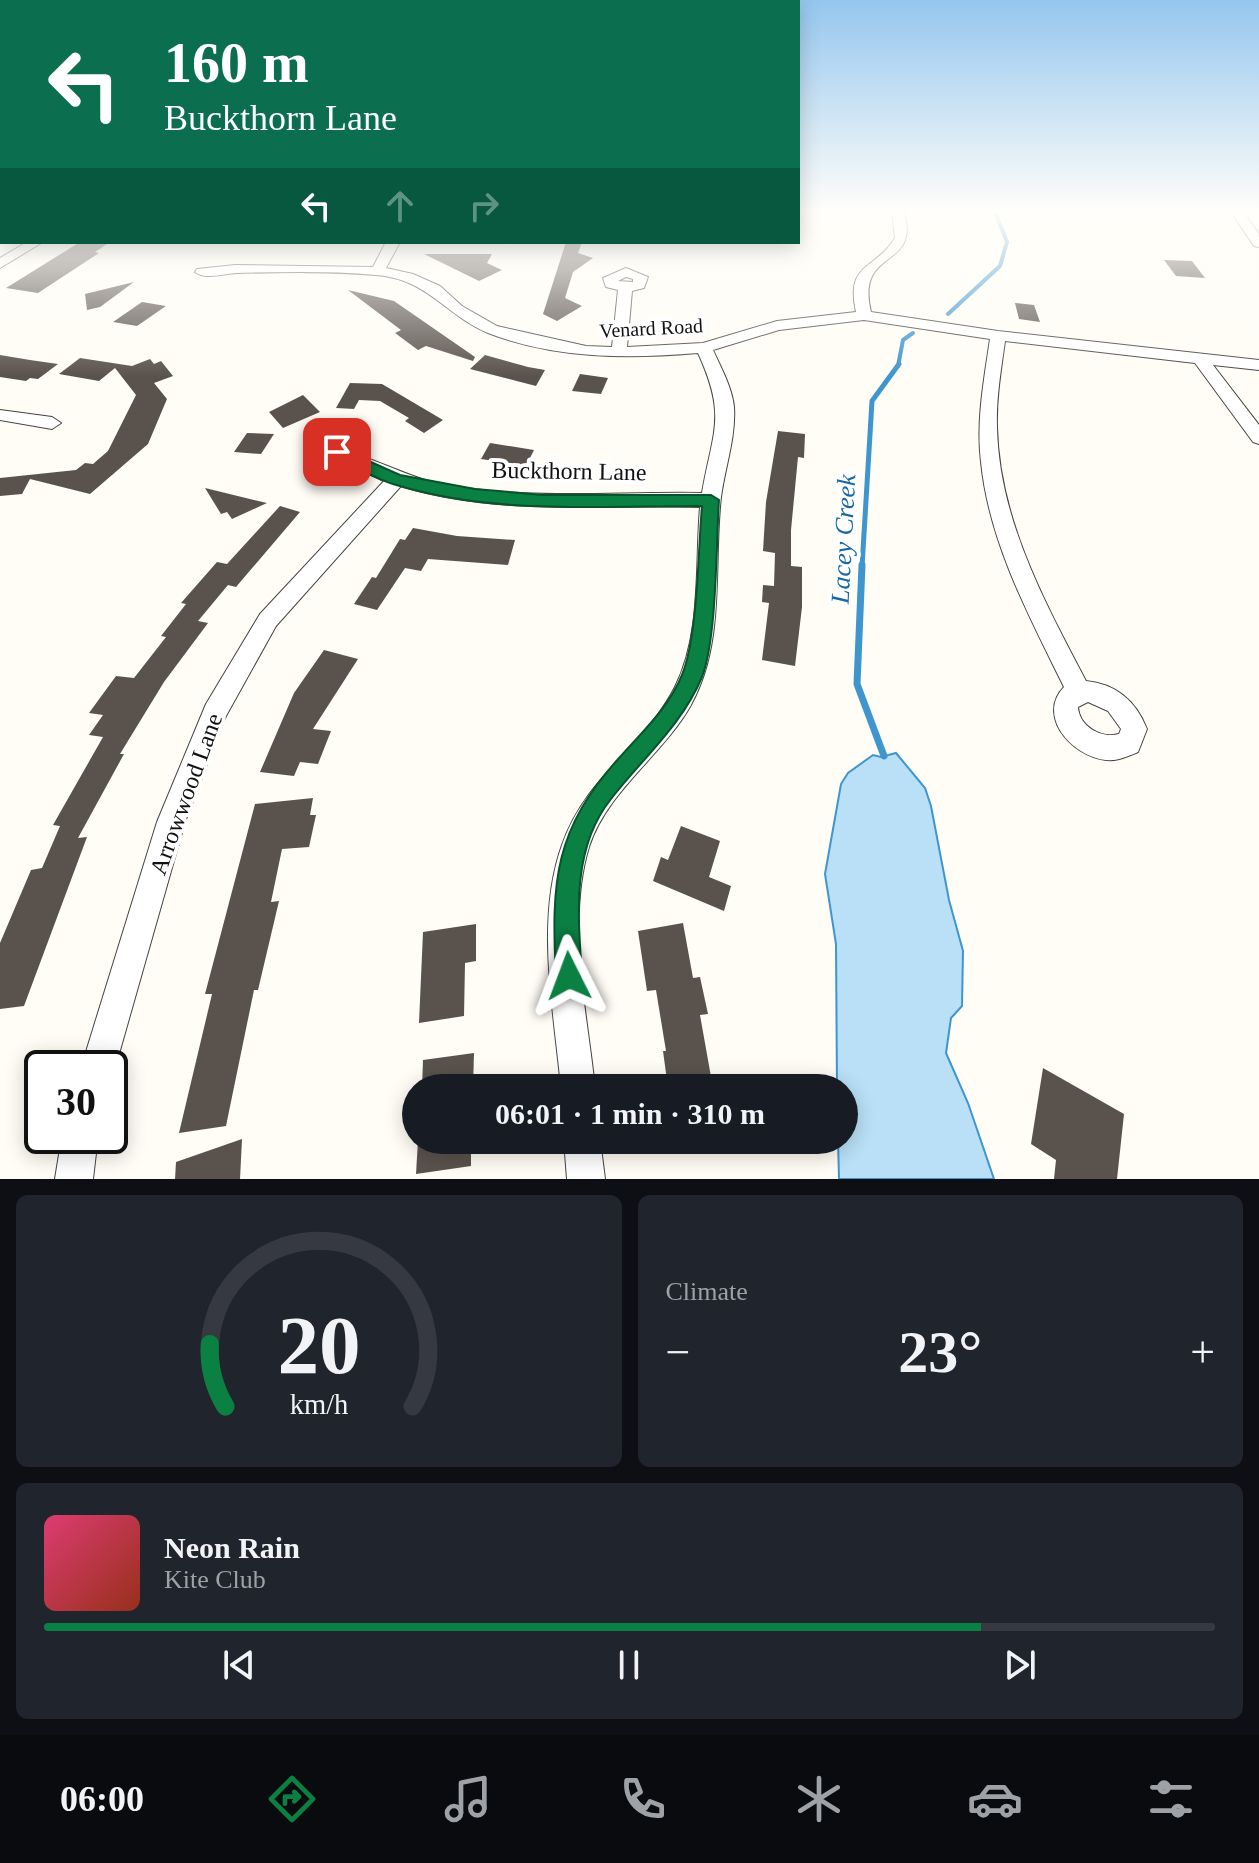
<!DOCTYPE html>
<meta charset="utf-8">
<style>
:root{--surface:#171b24;--page:#20242c;--text:#f1f3f6;--muted:#9ea1a6;--line:#363941;--accent:#0b8043}
body{margin:0;font-family:Georgia,serif;background:var(--page);color:var(--text);height:100vh;display:flex;flex-direction:column;font-size:30px;white-space:nowrap}
*{box-sizing:border-box;margin:0}
p{font-size:26px;color:var(--muted)}
.icon{flex:none;width:44px;height:44px;fill:none;stroke:currentColor;stroke-width:2;stroke-linecap:round;stroke-linejoin:round}
.map{position:relative;height:1179px;overflow:hidden}
.side{display:flex;flex-direction:column;gap:16px;padding:16px;background:#0d0f14;flex:1}
.side>*{flex:none}
.guide{position:absolute;left:0px;top:0px;width:800px;height:244px;box-shadow:0 4px 20px #0003;background:#0b6e4f;color:#fff;overflow:hidden}
.speed{position:absolute;left:24px;top:1050px;display:flex;gap:16px;font-size:40px;font-weight:700;text-align:center}
.speed>*{display:grid;place-content:center;width:104px;height:104px;border-radius:50%;background:var(--surface);box-shadow:0 4px 20px #0003;line-height:1}
.speed .limit{border:4px solid #111;border-radius:12px;background:#fff;color:#111}
.pin{position:absolute;display:grid;place-items:center;width:68px;height:68px;color:#fff;margin:-34px;border-radius:16px;box-shadow:0 4px 12px #0006}
.me{position:absolute;width:88px;margin:-44px;rotate:357deg;stroke-linejoin:round;filter:drop-shadow(0 0 6px #0008)}
.turn{display:flex;align-items:center;gap:28px;height:168px;padding:0 32px;font-size:36px}
.turn .icon{width:104px;height:104px;stroke-width:2.5}
.turn b{display:block;font-size:56px;line-height:68px}
.lanes{display:flex;align-items:center;height:76px;padding:0 32px;background:#0003;justify-content:center;gap:40px;direction:ltr}
.lanes .off{opacity:.35}
.big{font-size:60px;font-weight:600;line-height:1.1}
.side .widget{flex:1;display:flex;flex-direction:column;justify-content:center;gap:12px;min-width:0;padding:0 28px;border-radius:12px;background:var(--page)}
.side .dial{align-items:center;gap:0}
.dial svg{height:208px;overflow:visible;fill:none;stroke:var(--line);stroke-width:7;stroke-linecap:round;text-anchor:middle}
.dial text{fill:var(--text);stroke:none}
.song{display:flex;align-items:center;gap:24px}
.cover{width:96px;height:96px;border-radius:12px;background:linear-gradient(135deg,hsl(340 70% 55%),hsl(10 70% 35%))}
.played{height:8px;border-radius:4px;background:linear-gradient(90deg,var(--accent) 80%,var(--line) 80%)}
.keys{display:flex;justify-content:space-around;direction:ltr}
.heat{display:flex;justify-content:space-between;align-items:center;font-size:44px;direction:ltr}
.side .tiles{flex:1;display:grid;gap:16px;grid-template-columns:1fr 1fr}
.widget:last-child{grid-column:span 2}
.trip{position:absolute;left:402px;top:1074px;width:456px;height:80px;border-radius:40px;background:var(--surface);box-shadow:0 4px 20px #0003;font-weight:600;line-height:80px;text-align:center}
.tabs{display:flex;height:128px;justify-content:space-around;align-items:center;background:#090b0e;color:var(--muted)}
.tabs .icon{width:56px;height:56px}
.tabs .selected{color:var(--accent)}
.tabs b{font-size:36px;color:var(--text)}
.map>svg:first-child{display:block}
.water{fill:#b9e0f7;stroke:#3f96cf;stroke-width:2}
.lines{fill:none;stroke-linecap:round;stroke-linejoin:round}
.stream-far2{stroke:#3f96cf;stroke-width:4}
.stream-far1{stroke:#3f96cf;stroke-width:5}
.stream{stroke:#3f96cf;stroke-width:7}
.building{fill:#5a524d}
.minor-casing{stroke:#444;stroke-width:2}
.minor{fill:#fff;fill-rule:evenodd}
.route{fill:#0b8043;stroke:#07532c;stroke-width:2}
.labels{text-anchor:middle;stroke-width:8;stroke-linejoin:round;paint-order:stroke}
.far-street-label{font-size:20px;fill:#111;stroke:#fff}
.street-label{font-size:24px;fill:#111;stroke:#fff}
.water-label{font-size:26px;font-style:italic;fill:#1768a6;stroke:#fff}
</style>
<div class="map">
<svg width="1259" height="1179" viewBox="0 0 1259 1179">
<rect width="100%" height="100%" fill="#fffdf5"/>
<!-- water -->
<path class="water" d="M896,753l29,35 6,18 18,94 14,51 -1,55 -11,12 -5,35 22,50 26,76h-155l-1,-39h6v-52h-7l-1,-144 -11,-70 16,-90 7,-11 25,-18 8,2z"/>
<g class="lines">
<!-- stream-far2 -->
<g class="stream-far2">
<path d="M948,314l52,-48 7,-24 -12,-30"/>
<path d="M898,366l5,-26 10,-7"/>
</g>
<!-- stream-far1 -->
<path class="stream-far1" d="M862,567l10,-166 27,-37"/>
<!-- stream -->
<path class="stream" d="M862,565l-5,119 27,72"/>
</g>
<!-- building -->
<g class="building">
<path d="M80,242h30l-15,10 4,1 -61,40 -32,-5z"/>
<path d="M566,242h16l-4,11 15,5 -20,14 -8,26 17,8 -25,15 -14,-7z"/>
<path d="M424,254h68l-5,9 15,7 -23,11z"/>
<path d="M1164,260l28,1 13,17 -29,-2z"/>
<path d="M134,282l-34,25 -13,3 -2,-16z"/>
<path d="M348,290l46,11 81,56 -2,4 -47,-15 -8,4 -23,-17 6,-3z"/>
<path d="M142,302l24,4 -29,20 -24,-4z"/>
<path d="M1015,303l19,2 6,17 -21,-3z"/>
<path d="M0,355l30,5 28,4 -20,15 -8,-1 -4,3 -26,-4z"/>
<path d="M485,355l43,12 17,3 -9,16 -66,-17z"/>
<path d="M80,358l52,8 18,-7 4,5 7,-3 12,15 -19,7 13,16 -19,45 -58,50 -60,-15 -8,15 -22,2v-18l76,-8 9,-7 8,1 15,-13 28,-56 -21,-27 -16,13 -40,-7z"/>
<path d="M580,374l28,4 -7,16 -29,-3z"/>
<path d="M350,383l32,1 61,36 -19,13 -19,-12 4,-3 -29,-17 -21,-1 -5,9 -18,-1z"/>
<path d="M303,395l17,17 -37,16 -14,-16z"/>
<path d="M778,431l27,3 -1,24 -6,-1 -7,73v36l11,1v40l-7,59 -33,-6 7,-57 -7,-1 1,-17 11,1 1,-33 -12,-2 3,-49z"/>
<path d="M247,433l27,1 -13,20 -27,-2z"/>
<path d="M490,443l44,7 -8,16 -45,-7z"/>
<path d="M205,488l49,12 13,3 -35,16 -5,-7 -6,2z"/>
<path d="M280,506l20,6 -64,75 -8,-2 -30,36 10,2 -44,59 -44,72h4l-46,84 9,-1 -63,169 -24,3v-66l31,-73 11,-2 18,-42 -7,-1 50,-88 -14,-2 14,-20 -14,-2 27,-37 18,2 32,-41 -5,-1 25,-32 -5,-1 36,-41 10,2z"/>
<path d="M413,528l44,8 58,4 -7,25 -80,-6 -7,12 -16,-3 -28,42 -23,-6 18,-27 4,1 24,-39 5,1z"/>
<path d="M324,650l34,9 -45,70 18,2 -13,33 -18,-2 -6,14 -34,-4 34,-79z"/>
<path d="M313,798l-3,17h6l-7,32 -27,2 -11,53 8,-1 -21,89h-4l-28,136 -47,7 33,-139h-7l50,-190z"/>
<path d="M681,826l39,15 -11,36 22,9 -7,25 -71,-30 8,-24 7,3z"/>
<path d="M683,923l10,55 7,-1 8,37 -8,1 13,73h-45l-5,-37h3l-10,-61 -9,1 -9,-60z"/>
<path d="M476,924v37l-11,2 -1,53 -45,7 4,-91z"/>
<path d="M474,1053l-1,35h-51l1,-28z"/>
<path d="M1043,1068l81,46 -7,65h-63l2,-19 -25,-16z"/>
<path d="M242,1139l-2,40h-65l1,-17z"/>
<path d="M418,1140h53v26l-55,8z"/>
</g>
<g class="lines">
<defs>
<g id="minor">
<path d="M892,212h12c17,59 -49,34 -33,100l127,19 261,29v10l-46,-5 46,60v19l-6,-2 -58,-79 -190,-22c-4,29 -9,58 -8,86 2,92 47,174 89,254 30,3 50,20 61,48l-9,23c-7,3 -16,7 -24,8 -36,3 -80,-42 -50,-73 -35,-71 -75,-145 -83,-225 -5,-41 3,-82 9,-123l-126,-19 -85,10 -66,20c8,18 19,37 21,57 2,30 -9,60 -13,90 -8,69 5,144 -30,208 -28,50 -84,86 -102,142 -23,76 -2,164 6,241h-34c-7,-77 -26,-168 1,-243 25,-71 82,-97 113,-158 27,-54 20,-122 25,-180 -99,-3 -202,9 -299,-21l-125,140 -50,90 -41,106 -70,246 -5,12v-12h-29l76,-246 49,-118 54,-90 124,-133 -54,-25 -2,-4 2,-4c12,-3 78,28 98,33 89,21 184,10 274,12 11,-63 25,-77 -4,-140 -70,6 -143,6 -210,-20 -43,-18 -60,-54 -112,-58 -45,-4 -94,-3 -140,-2 -13,1 -31,7 -41,-1l2,-3 38,-4 138,2 13,-25h14l-14,26 27,6 27,12 22,20 35,20 89,20 26,1 6,-57 -12,-3 -3,-9 23,-10 22,9 -4,11 -12,3 -5,56 76,-4 74,-22 79,-9c-11,-50 19,-41 39,-74zM626,277l7,2v3l-15,-1zM1088,702l20,9 13,18 -2,5c-18,5 -40,-8 -41,-27z"/>
<path d="M1231,212h12l16,22v13l-5,-1z"/>
<path d="M27,242h16l-43,26v-10z"/>
<path d="M0,410l52,7 9,6 -9,6 -52,-9z"/>
<path d="M62,1136h36l-5,43h-38z"/>
<path d="M564,1140h36l5,39h-38z"/>
</g>
</defs>
<!-- minor casing -->
<use href="#minor" class="minor-casing"/>
<!-- minor -->
<use href="#minor" class="minor"/>
</g>
<!-- sky -->
<linearGradient id="sky" x2="0" y2="1"><stop stop-color="#95c6ee"/><stop offset="0.56" stop-color="#fffefa"/><stop offset="1" stop-color="#fffefa" stop-opacity="0"/></linearGradient>
<rect width="1259" height="377" fill="url(#sky)"/>
<!-- route -->
<path class="route" d="M337,447l63,28 75,14 68,6h168l8,5c-3,45 -2,138 -17,177 -20,48 -59,81 -91,122 -40,50 -33,117 -29,177l-4,9 -9,4 -9,-4 -4,-9c-5,-94 -2,-147 64,-219 23,-26 49,-50 62,-82 16,-40 16,-124 20,-169 -101,0 -211,9 -309,-22 -21,-7 -41,-19 -61,-28l-2,-4z"/>
<g class="labels">
<!-- far-street labels -->
<g class="far-street-label">
<text transform="translate(651 328) rotate(-3)" y="7">Venard Road</text>
</g>
<!-- street labels -->
<g class="street-label">
<text transform="translate(569 471) rotate(1)" y="8">Buckthorn Lane</text>
<text transform="translate(186 794) rotate(-70)" y="8">Arrowwood Lane</text>
</g>
<!-- water labels -->
<g class="water-label">
<text transform="translate(843 539) rotate(-87)" y="9">Lacey Creek</text>
</g>
</g>
</svg>
<div class="speed"><div class="limit">30</div></div>
<div class="pin" style="left:337px;top:452px;background:#d93025"><svg class="icon" aria-label="arrive" viewBox="0 0 24 24"><path d="M6 21V4h12l-3 4 3 4H6"/></svg></div>
<svg class="me" style="left:569px;top:976px" viewBox="-20 -20 40 40"><path d="M0-17L14 15 0 8-14 15z" fill="#0b8043" stroke="#fff" stroke-width="4"/></svg>
<div class="trip">06:01 · 1 min · 310 m</div>
<div class="guide">
<div class="turn"><svg class="icon" aria-label="left" viewBox="0 0 24 24"><path d="M17 20v-9H6M10 6l-5 5 5 5"/></svg><div><b>160 m</b>Buckthorn Lane</div></div>
<div class="lanes"><svg class="icon" aria-label="left" viewBox="0 0 24 24"><path d="M17 20v-9H6M10 6l-5 5 5 5"/></svg><svg class="icon off" aria-label="ahead" viewBox="0 0 24 24"><path d="M12 20V5M6 11l6-6 6 6"/></svg><svg class="icon off" aria-label="right" viewBox="0 0 24 24"><path d="M7 20v-9h11M14 6l5 5-5 5"/></svg></div>
</div>
</div>
<section class="side">
<div class="tiles">
<div class="widget dial"><svg viewBox="0 0 100 80">
<path d="M14 69A42 42 0 1 1 86 69"/>
<path d="M14 69A42 42 0 0 1 8 45" stroke="#0b8043"/>
<text x="50" y="56" font-size="32" font-weight="700">20</text>
<text x="50" y="72" font-size="11">km/h</text>
</svg></div>
<div class="widget"><p>Climate</p>
<div class="heat"><a>−</a><b class="big">23°</b><a>+</a></div>
</div>
<div class="widget">
<div class="song"><i class="cover"></i><div><b>Neon Rain</b><p>Kite Club</p></div></div>
<div class="played"></div>
<div class="keys"><svg class="icon" aria-label="previous" viewBox="0 0 24 24"><path d="M18 5L8 12l10 7zM5 5v14"/></svg><svg class="icon" aria-label="pause" viewBox="0 0 24 24"><path d="M8 5v14M16 5v14"/></svg><svg class="icon" aria-label="next" viewBox="0 0 24 24"><path d="M6 5l10 7-10 7zM19 5v14"/></svg></div>
</div>
</div>
</section>
<nav class="tabs">
<b>06:00</b>
<svg class="icon selected" aria-label="directions" viewBox="0 0 24 24"><path d="M12 3l9 9-9 9-9-9zM9 14v-3h6M13 9l2 2-2 2"/></svg>
<svg class="icon" aria-label="music" viewBox="0 0 24 24"><path d="M9 18V5l10-2v13"/><circle cx="6" cy="18" r="3"/><circle cx="16" cy="16" r="3"/></svg>
<svg class="icon" aria-label="phone" viewBox="0 0 24 24"><path d="M5 4h4l2 5-3 2q2 4 5 5l2-3 5 2v4C11 20 4 13 5 4z"/></svg>
<svg class="icon" aria-label="climate" viewBox="0 0 24 24"><path d="M12 3v18M4 7l16 10M4 17L20 7"/></svg>
<svg class="icon" aria-label="car" viewBox="0 0 24 24"><path d="M5 17H2v-5l4-1 3-4h7l3 4 3 1v5h-3M9 17h6M6 11h13"/><circle cx="7" cy="17" r="2"/><circle cx="17" cy="17" r="2"/></svg>
<svg class="icon" aria-label="filters" viewBox="0 0 24 24"><path d="M4 7h16M4 17h16"/><circle cx="9" cy="7" r="2"/><circle cx="15" cy="17" r="2"/></svg>
</nav>
